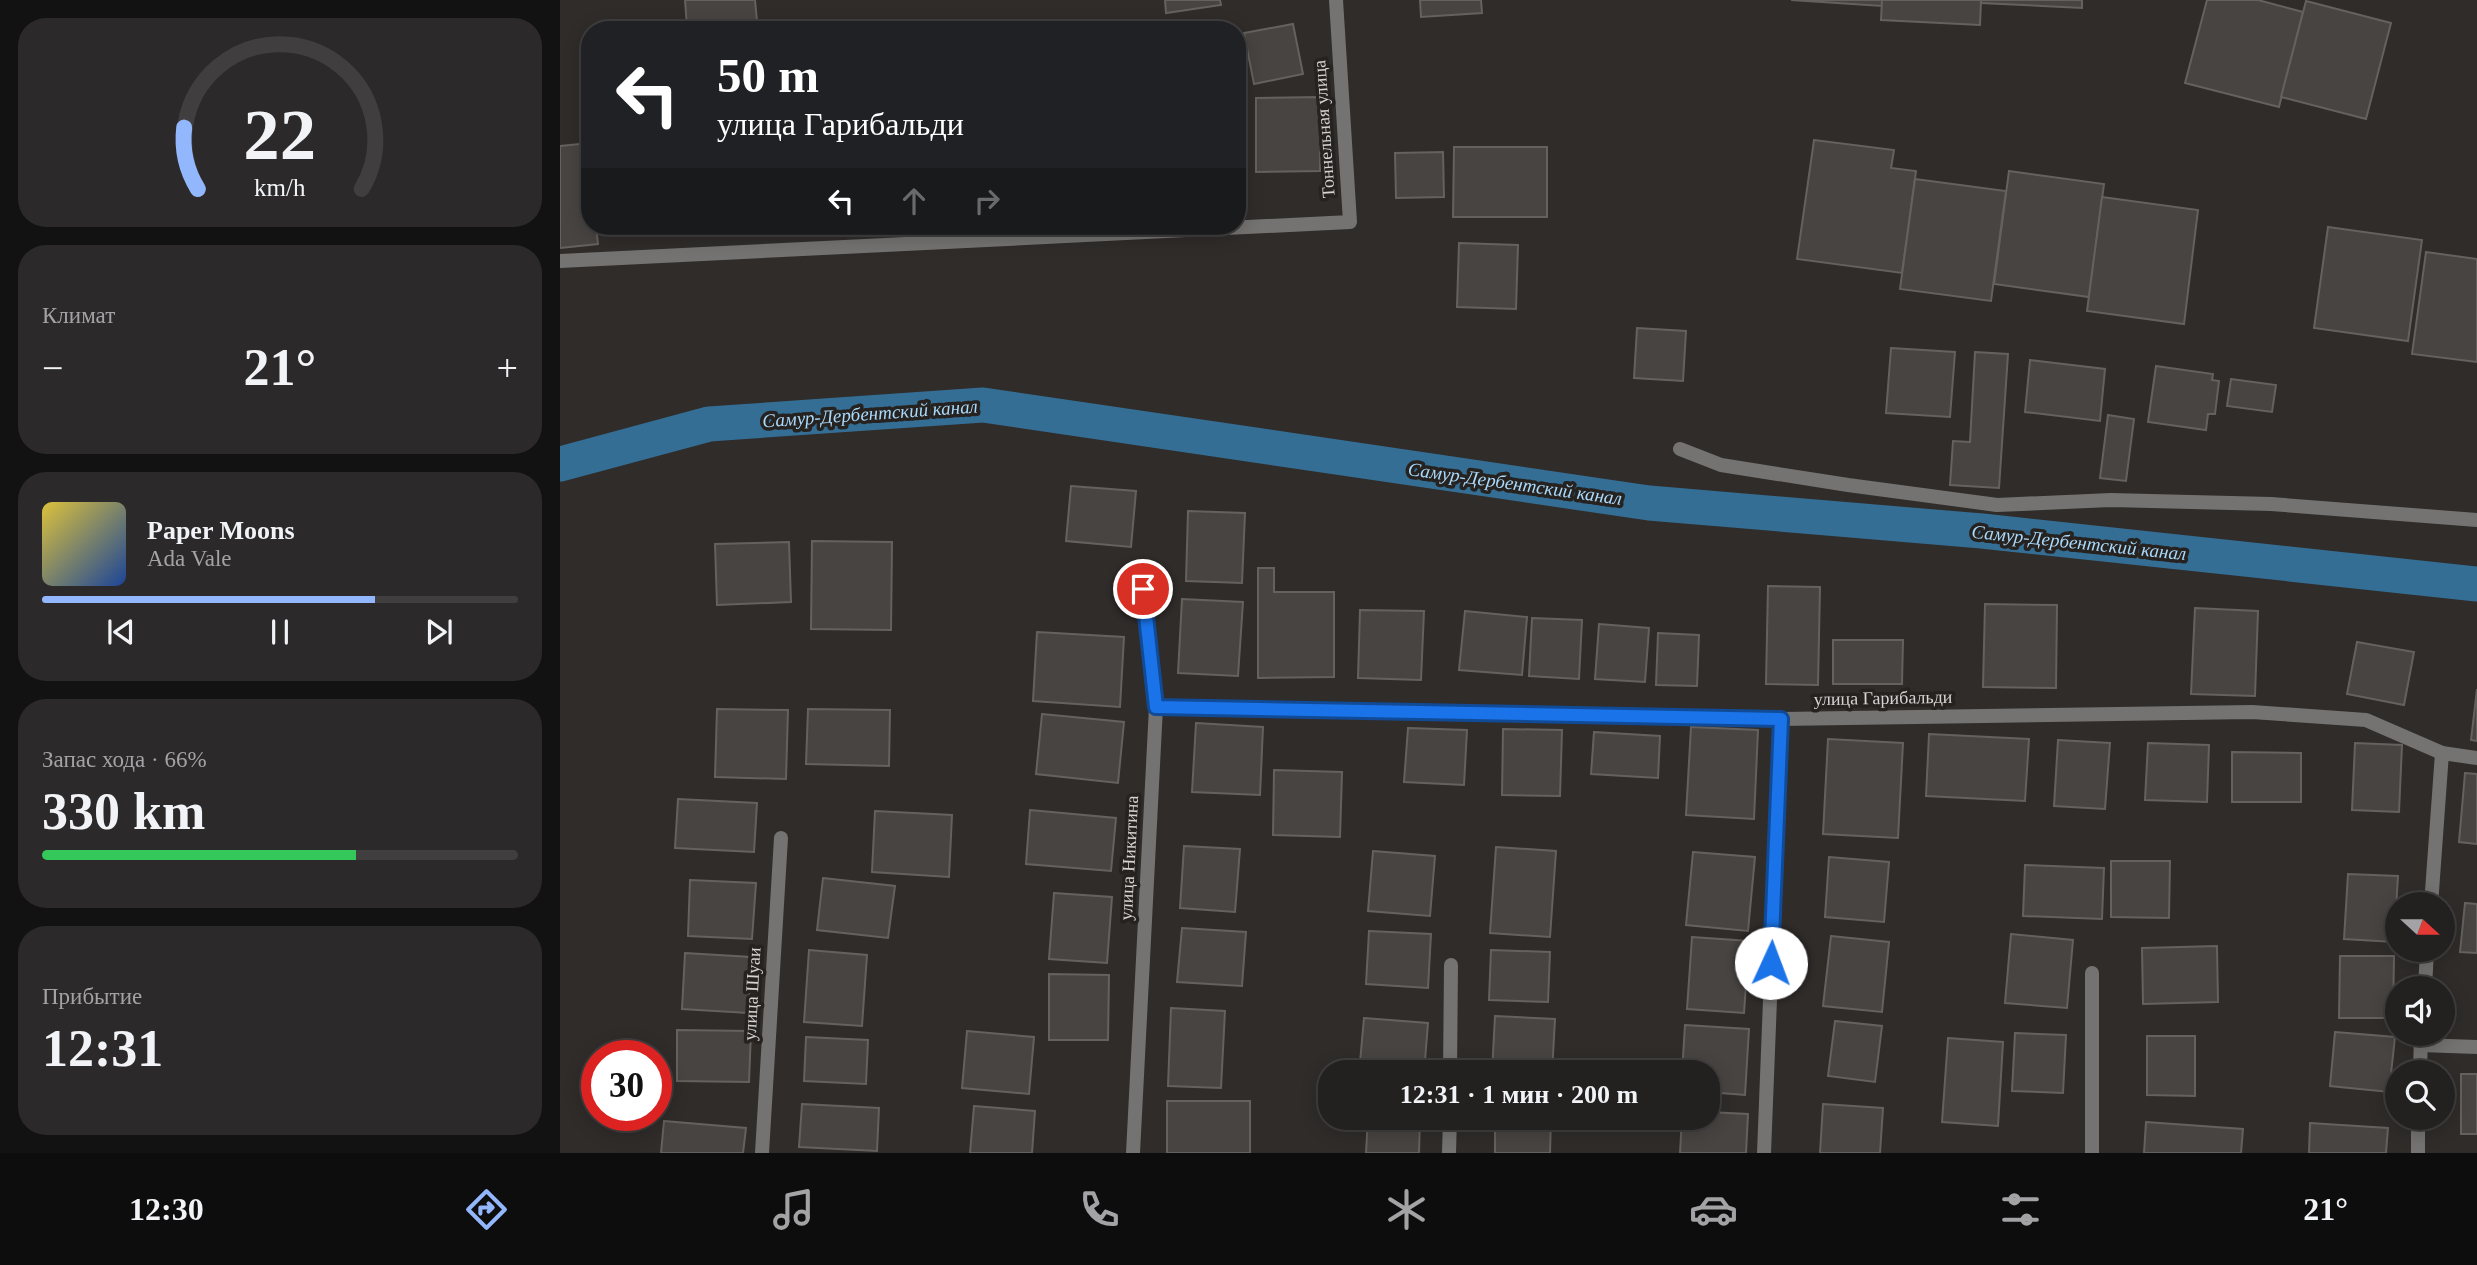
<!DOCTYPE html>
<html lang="ru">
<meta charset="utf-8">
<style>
:root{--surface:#232120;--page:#2b2929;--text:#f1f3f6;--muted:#a3a3a5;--line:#403e3e;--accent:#92b7fd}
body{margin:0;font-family:Georgia,serif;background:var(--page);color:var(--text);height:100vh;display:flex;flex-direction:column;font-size:26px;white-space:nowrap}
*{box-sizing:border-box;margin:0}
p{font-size:23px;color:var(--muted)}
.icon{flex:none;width:38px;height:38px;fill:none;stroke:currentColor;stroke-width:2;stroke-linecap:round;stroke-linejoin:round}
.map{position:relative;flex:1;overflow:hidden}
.drawer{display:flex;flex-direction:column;gap:18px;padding:18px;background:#131212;width:560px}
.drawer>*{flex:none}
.hud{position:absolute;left:21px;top:21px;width:665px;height:214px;border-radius:28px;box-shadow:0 4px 18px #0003,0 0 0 2px var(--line);background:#202124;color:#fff;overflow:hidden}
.needle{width:46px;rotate:111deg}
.tools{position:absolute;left:1825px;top:892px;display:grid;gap:14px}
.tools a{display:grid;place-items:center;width:70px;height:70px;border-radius:50%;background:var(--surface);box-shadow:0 4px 18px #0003,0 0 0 2px var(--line);font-size:35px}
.speed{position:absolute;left:21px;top:1040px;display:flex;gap:14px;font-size:35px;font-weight:700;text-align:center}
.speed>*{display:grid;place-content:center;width:91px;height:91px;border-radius:50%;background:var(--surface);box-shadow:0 4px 18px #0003,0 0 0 2px var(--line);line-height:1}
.speed .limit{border:10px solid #d22;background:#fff;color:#111}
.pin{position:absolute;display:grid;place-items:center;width:60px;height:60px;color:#fff;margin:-30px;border:4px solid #fff;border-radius:50%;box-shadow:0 2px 7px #0007}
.me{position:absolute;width:77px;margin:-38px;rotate:2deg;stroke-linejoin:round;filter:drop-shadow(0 0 5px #0008)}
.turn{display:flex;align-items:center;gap:24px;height:147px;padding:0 21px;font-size:32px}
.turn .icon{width:91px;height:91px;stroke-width:2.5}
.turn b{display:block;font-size:49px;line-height:60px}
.lanes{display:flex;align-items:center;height:66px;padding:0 21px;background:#0003;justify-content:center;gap:35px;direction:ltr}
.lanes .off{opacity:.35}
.big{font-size:52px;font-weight:700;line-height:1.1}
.drawer .card{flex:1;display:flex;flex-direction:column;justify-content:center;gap:10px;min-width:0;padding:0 24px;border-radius:28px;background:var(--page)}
.drawer .dial{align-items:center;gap:0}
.dial svg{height:182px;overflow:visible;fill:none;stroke:var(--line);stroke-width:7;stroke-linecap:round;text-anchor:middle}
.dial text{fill:var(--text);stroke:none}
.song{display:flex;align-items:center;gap:21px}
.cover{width:84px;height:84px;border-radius:10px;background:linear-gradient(135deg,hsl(50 70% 55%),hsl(220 70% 35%))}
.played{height:7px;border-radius:4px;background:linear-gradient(90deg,var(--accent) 70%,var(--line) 70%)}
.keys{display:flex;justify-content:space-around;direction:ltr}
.heat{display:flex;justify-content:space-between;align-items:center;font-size:38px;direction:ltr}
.charge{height:10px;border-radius:5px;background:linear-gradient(90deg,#34c759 66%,var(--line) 0)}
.trip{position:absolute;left:758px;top:1060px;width:402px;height:70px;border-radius:28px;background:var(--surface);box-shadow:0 4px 18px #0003,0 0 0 2px var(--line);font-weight:700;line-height:70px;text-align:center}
.dock{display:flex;height:112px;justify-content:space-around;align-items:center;background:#0e0d0d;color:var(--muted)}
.dock .icon{width:49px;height:49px}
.dock .on{color:var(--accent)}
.dock b{font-size:32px;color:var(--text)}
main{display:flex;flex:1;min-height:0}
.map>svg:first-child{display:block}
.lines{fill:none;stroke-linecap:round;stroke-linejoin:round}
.canal{stroke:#356e94;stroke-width:35}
.building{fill:#484442;stroke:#65615f;stroke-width:2}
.service{stroke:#747371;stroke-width:14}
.minor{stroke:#747371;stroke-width:14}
.route-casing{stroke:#114b97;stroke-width:18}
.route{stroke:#1a73e8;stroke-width:12}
.labels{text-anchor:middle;stroke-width:7;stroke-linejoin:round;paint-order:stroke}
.street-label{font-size:18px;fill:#d6d4d3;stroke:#262220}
.water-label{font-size:19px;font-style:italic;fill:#a9d9fb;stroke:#262220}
</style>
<main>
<section class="drawer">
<div class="card dial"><svg viewBox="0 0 100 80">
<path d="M14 69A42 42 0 1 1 86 69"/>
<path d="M14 69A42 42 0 0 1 8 42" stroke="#92b7fd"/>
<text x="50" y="56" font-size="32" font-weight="700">22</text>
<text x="50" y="72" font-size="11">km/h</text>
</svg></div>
<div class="card"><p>Климат</p>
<div class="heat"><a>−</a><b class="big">21°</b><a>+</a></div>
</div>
<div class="card">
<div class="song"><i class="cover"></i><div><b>Paper Moons</b><p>Ada Vale</p></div></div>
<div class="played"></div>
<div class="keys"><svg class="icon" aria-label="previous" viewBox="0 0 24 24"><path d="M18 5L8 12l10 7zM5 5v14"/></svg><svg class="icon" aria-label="pause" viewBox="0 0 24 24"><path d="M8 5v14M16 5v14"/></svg><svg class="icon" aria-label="next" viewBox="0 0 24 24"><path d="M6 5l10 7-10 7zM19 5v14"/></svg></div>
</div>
<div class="card"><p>Запас хода · 66%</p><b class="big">330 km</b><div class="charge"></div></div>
<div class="card"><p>Прибытие</p><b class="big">12:31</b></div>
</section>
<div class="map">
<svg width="1917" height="1153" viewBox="0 0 1917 1153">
<rect width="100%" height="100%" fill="#2f2c2a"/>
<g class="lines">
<!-- canal -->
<path class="canal" d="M0,464l149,-40 274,-19 666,98 333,28 495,53"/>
</g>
<!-- building -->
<g class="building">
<path d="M125,0h70l2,21 -70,6z"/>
<path d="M605,0h55l1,5 -55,8z"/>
<path d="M860,0h61l1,13 -61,4z"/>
<path d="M1231,0h91v6z"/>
<path d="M1322,0h99l-1,25 -99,-5z"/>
<path d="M1421,0h101v8l-101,-5z"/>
<path d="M1647,0h51l45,12 -24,95 -94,-24z"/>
<path d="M1746,1l85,22 -25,96 -85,-22z"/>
<path d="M733,24l10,50 -49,10 -10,-51z"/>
<path d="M761,97l-1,74 -64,1v-74z"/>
<path d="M1254,140l80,10 -3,18 25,3 -14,102 -105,-14z"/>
<path d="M29,143l1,83h6l2,18 -38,4v-102z"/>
<path d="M894,147h93v70h-94z"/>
<path d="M883,152l1,45 -48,1 -1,-45z"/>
<path d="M1449,171l95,13 -15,113 -95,-13z"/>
<path d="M1355,179l91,12 -15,110 -91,-12z"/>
<path d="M1542,197l96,13 -14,114 -97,-13z"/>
<path d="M1768,227l94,13 -14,101 -94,-13z"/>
<path d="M899,243l59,2 -2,64 -59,-2z"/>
<path d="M1866,252l51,7v103l-65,-8z"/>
<path d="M1077,328l49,3 -3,50 -49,-3z"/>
<path d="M1331,348l64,4 -5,65 -64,-4z"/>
<path d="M1415,352l33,2 -9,134 -49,-3 3,-44 17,1z"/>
<path d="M1470,360l75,9 -5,52 -75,-9z"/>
<path d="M1596,366l57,8 -1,6 7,1 -4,33h-7l-2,16 -58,-8z"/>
<path d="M1671,379l45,6 -4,27 -45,-6z"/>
<path d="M1548,415l26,4 -8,62 -26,-3z"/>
<path d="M511,486l65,5 -5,56 -65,-6z"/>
<path d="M628,511l57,2 -3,70 -56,-2z"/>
<path d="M252,541l80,1 -1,88 -80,-1z"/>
<path d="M229,542l2,60 -74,3 -2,-61z"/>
<path d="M698,568h16v24h60v85l-76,1z"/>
<path d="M1208,586l52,1 -2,98 -52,-1z"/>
<path d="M622,599l61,3 -5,74 -60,-3z"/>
<path d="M1425,604l72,1 -1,83 -73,-1z"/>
<path d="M1635,608l63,3 -3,85 -64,-2z"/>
<path d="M800,610l64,1 -3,69 -63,-2z"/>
<path d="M905,611l62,6 -5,58 -63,-5z"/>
<path d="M972,618l50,2 -3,59 -50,-3z"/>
<path d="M1039,624l50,4 -4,54 -50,-3z"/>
<path d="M477,632l87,5 -4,70 -87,-6z"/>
<path d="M1098,633l41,2 -2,51 -41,-1z"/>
<path d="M1273,640h70l-1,44h-69z"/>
<path d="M1797,642l57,10 -10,53 -57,-11z"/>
<path d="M1917,689v52l-6,-1z"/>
<path d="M157,709l71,1 -2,69 -71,-2z"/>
<path d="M248,709l82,1 -1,56 -83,-2z"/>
<path d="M482,714l82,8 -6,61 -82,-9z"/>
<path d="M636,723l67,4 -3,68 -68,-3z"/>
<path d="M1131,727l67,3 -4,89 -68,-4z"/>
<path d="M848,728l59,2 -3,55 -60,-3z"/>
<path d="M943,729l59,1 -2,66 -58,-1z"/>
<path d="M1034,732l66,4 -2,42 -67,-4z"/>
<path d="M1369,734l100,5 -4,62 -99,-5z"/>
<path d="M1268,739l75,4 -5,95 -75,-4z"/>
<path d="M1498,740l52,3 -5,66 -51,-3z"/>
<path d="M1588,743l61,2 -2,57 -62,-2z"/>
<path d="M1795,743l47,2 -3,67 -47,-2z"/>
<path d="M1672,752l69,1v49h-69z"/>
<path d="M714,770l68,2 -2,65 -67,-2z"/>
<path d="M1905,773l12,1v70l-18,-2z"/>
<path d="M118,799l79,4 -3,49 -79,-4z"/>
<path d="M470,810l86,8 -5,53 -85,-7z"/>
<path d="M315,811l77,4 -3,62 -77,-5z"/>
<path d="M624,846l56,3 -5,63 -55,-4z"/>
<path d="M936,847l60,4 -6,86 -60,-4z"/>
<path d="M813,851l62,5 -5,60 -62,-5z"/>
<path d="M1133,852l62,5 -7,74 -62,-6z"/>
<path d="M1269,857l60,5 -5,60 -59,-5z"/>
<path d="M1551,861h59l-1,57 -58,-1z"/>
<path d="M1465,865l79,3 -2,51 -79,-3z"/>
<path d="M1788,874l50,2 -4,66 -50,-3z"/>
<path d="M263,878l72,8 -7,52 -71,-8z"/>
<path d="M130,880l66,3 -4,56 -64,-3z"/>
<path d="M494,893l58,4 -5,66 -58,-4z"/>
<path d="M1905,903l12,1v49l-17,-1z"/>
<path d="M622,928l64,4 -4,54 -65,-4z"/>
<path d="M809,931l62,3 -3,54 -62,-4z"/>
<path d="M1451,934l62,6 -6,68 -62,-5z"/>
<path d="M1271,936l58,6 -7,70 -59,-6z"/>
<path d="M1132,937l57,4 -5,72 -57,-4z"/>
<path d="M1657,946l1,56 -75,2 -1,-56z"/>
<path d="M249,950l58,5 -5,71 -58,-4z"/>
<path d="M931,950l59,2 -2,50 -59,-2z"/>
<path d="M125,953l66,4 -3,56 -66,-4z"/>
<path d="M1780,956h54l-1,62h-54z"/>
<path d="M489,974l60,1 -1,65h-59z"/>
<path d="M611,1008l54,3 -4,77 -53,-2z"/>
<path d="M935,1016l60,3 -3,54h-60z"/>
<path d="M804,1018l64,5 -4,50h-65z"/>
<path d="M1275,1021l47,5 -7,56 -47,-6z"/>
<path d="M1125,1025l64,4 -4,66 -37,-3v-19h-26z"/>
<path d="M117,1030l74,1 -2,51 -72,-1z"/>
<path d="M407,1031l67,6 -5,57 -67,-6z"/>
<path d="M1775,1032l60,5 -6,55 -59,-6z"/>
<path d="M1455,1033l51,2 -3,58 -51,-2z"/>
<path d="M1587,1036h48v60l-48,-1z"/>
<path d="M246,1037l62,3 -2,44 -62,-3z"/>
<path d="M1388,1038l55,4 -5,84 -56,-4z"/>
<rect x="1901" y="1074" width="16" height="60"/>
<rect x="607" y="1101" width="83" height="52"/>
<path d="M242,1104l77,4 -2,43 -78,-4z"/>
<path d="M1263,1104l60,4 -3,45h-60z"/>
<path d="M414,1106l61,5 -3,42h-62z"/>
<path d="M1148,1112l40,2 -2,39h-66l2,-35h26z"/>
<path d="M808,1118h52l-1,35h-53z"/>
<path d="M935,1118h56l-1,35h-55z"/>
<path d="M104,1121l82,7 -3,25h-82z"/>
<path d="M1586,1122l97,7 -2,24h-97z"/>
<path d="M1750,1123l78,5 -2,25h-77z"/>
</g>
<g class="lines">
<!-- service -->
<path class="service" d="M1120,449l41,16 127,20 149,20 114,-5 160,4 206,16"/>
<!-- minor -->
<g class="minor">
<path d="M0,261l790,-39 -14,-222"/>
<path d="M596,707l625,12 471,-7 114,8 76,33 35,5"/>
<path d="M1871,905l11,-152"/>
<path d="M1532,973v180"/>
<path d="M1865,989l2,-39"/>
<path d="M1860,1045l57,2"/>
<path d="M890,1073l1,-108"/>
<path d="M1860,1073l1,-39"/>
<path d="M202,1153l19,-315"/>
<path d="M573,1153l23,-446 -15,-141"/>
<path d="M889,1153l1,-35"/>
<path d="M1204,1153l17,-434"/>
<path d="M1858,1153v-35"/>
</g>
</g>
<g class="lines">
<defs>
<path id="route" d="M583,589l13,118 625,12 -10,244"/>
</defs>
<!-- route casing -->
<use href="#route" class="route-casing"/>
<!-- route -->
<use href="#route" class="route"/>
</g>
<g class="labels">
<!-- street labels -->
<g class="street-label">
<text transform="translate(764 129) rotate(-94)" y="6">Тоннельная улица</text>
<text transform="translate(1323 698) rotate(-1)" y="6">улица Гарибальди</text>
<text transform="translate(569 858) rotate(-87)" y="6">улица Никитина</text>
<text transform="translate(192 994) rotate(-87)" y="6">улица Шуаи</text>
</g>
<!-- water labels -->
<g class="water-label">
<text transform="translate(310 413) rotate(-4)" y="7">Самур-Дербентский канал</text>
<text transform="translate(955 483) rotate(8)" y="7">Самур-Дербентский канал</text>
<text transform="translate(1519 542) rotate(6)" y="7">Самур-Дербентский канал</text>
</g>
</g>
</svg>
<div class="tools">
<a><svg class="needle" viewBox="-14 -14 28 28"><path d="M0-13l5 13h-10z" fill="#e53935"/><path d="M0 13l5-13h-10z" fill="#a3a3a5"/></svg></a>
<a><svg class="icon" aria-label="sound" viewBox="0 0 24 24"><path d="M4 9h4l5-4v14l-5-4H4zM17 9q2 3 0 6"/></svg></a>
<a><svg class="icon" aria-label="search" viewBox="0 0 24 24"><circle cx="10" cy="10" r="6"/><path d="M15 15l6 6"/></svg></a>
</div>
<div class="speed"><div class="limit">30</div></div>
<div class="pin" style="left:583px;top:589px;background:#d93025"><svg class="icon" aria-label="arrive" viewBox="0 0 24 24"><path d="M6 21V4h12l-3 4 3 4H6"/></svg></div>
<svg class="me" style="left:1211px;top:963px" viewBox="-20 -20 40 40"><circle r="19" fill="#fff"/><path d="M0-13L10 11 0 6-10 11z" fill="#1a73e8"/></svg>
<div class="trip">12:31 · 1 мин · 200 m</div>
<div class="hud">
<div class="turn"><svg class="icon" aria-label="left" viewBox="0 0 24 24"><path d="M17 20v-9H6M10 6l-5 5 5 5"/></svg><div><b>50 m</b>улица Гарибальди</div></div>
<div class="lanes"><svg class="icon" aria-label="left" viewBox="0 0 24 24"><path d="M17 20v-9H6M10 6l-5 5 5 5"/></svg><svg class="icon off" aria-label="ahead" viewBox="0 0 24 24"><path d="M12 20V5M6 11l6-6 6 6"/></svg><svg class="icon off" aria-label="right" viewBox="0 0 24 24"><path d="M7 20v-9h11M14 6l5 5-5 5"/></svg></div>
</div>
</div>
</main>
<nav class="dock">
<b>12:30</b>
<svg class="icon on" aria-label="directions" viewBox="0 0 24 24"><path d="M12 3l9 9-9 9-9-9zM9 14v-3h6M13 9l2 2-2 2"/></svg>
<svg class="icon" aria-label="music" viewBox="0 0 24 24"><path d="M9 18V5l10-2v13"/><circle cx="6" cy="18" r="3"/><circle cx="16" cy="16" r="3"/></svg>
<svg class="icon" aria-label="phone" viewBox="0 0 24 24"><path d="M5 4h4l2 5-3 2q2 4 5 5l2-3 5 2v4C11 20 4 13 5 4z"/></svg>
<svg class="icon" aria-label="climate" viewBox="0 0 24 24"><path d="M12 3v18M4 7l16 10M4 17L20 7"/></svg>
<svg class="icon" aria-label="car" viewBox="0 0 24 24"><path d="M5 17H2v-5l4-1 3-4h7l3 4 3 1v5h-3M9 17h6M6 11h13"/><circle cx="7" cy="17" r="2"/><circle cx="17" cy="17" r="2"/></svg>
<svg class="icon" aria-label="filters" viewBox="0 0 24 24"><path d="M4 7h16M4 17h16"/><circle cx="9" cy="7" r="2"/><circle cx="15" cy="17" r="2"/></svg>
<b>21°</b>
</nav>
